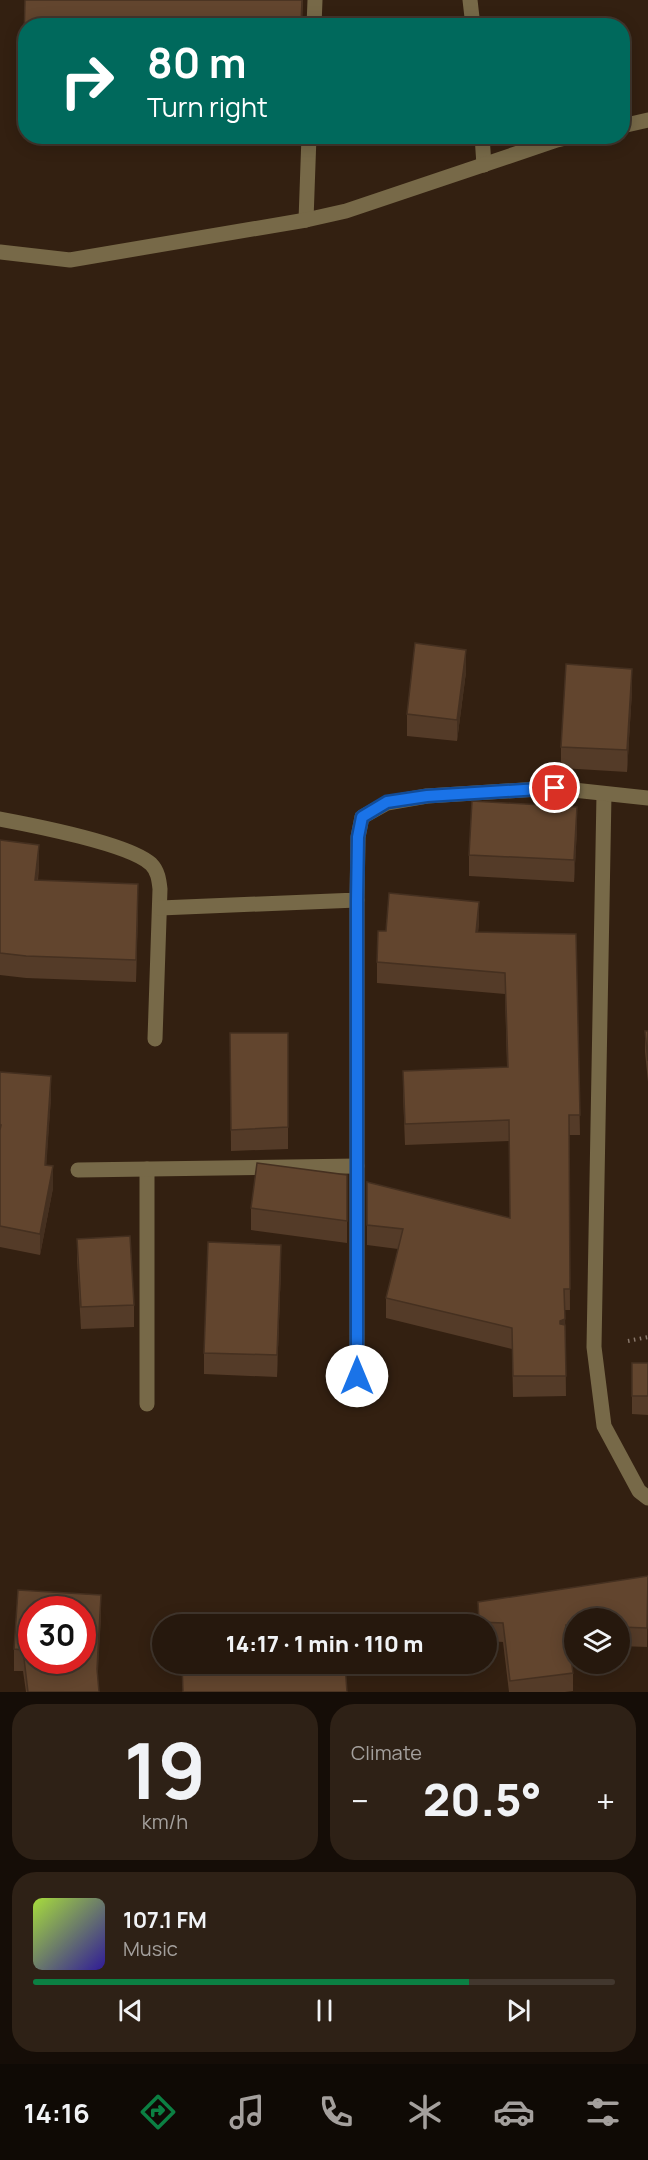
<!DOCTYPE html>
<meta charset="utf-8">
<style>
:root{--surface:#26180d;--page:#2e2116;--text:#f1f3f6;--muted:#a4a09d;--line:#42372e;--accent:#0b8043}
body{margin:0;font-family:Manrope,sans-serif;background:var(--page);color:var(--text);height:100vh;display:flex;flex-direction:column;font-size:22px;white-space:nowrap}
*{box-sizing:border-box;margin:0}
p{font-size:20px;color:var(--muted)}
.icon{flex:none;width:33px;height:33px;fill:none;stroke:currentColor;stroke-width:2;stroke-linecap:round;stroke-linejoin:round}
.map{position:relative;height:1692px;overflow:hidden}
.sheet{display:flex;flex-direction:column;gap:12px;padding:12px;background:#150d07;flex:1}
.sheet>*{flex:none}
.guide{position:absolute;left:18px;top:18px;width:612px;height:126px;border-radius:24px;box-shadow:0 3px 15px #0003,0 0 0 2px var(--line);background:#00695c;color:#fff;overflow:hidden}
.controls{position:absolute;left:564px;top:1608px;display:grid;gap:12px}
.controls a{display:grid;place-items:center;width:66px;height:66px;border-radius:50%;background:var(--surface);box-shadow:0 3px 15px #0003,0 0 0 2px var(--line);font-size:30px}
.speed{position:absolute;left:18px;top:1596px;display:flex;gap:12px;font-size:30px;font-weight:700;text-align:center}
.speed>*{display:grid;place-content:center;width:78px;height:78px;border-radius:50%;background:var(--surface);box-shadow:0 3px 15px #0003,0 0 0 2px var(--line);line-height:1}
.speed .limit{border:9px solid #d22;background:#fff;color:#111}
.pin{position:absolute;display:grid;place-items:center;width:51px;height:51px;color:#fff;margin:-26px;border:3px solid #fff;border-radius:50%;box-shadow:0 2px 6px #0007}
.me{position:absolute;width:66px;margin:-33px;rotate:0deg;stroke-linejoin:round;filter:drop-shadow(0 0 4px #0008)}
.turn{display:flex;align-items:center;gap:21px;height:126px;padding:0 30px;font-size:27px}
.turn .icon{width:78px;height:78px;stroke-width:2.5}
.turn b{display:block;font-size:42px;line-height:51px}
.big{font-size:45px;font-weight:800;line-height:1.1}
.sheet .card{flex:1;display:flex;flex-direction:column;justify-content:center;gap:9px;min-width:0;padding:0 21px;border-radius:24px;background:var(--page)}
.sheet .dial{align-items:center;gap:0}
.dial b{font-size:78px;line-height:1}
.song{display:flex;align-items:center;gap:18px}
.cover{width:72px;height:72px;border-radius:9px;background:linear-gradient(135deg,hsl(80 70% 55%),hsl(250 70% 35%))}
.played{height:6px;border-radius:3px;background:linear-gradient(90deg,var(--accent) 75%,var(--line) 75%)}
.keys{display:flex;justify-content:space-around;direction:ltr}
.heat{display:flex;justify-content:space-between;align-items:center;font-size:33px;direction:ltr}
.sheet .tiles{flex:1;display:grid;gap:12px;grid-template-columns:1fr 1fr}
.card:last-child{grid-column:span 2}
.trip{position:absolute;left:152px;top:1614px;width:345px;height:60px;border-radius:30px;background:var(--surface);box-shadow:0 3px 15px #0003,0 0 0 2px var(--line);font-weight:800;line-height:60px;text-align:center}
.tab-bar{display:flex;height:96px;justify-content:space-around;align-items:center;background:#0f0a05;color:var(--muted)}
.tab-bar .icon{width:42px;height:42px}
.tab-bar .current{color:var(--accent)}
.tab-bar b{font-size:27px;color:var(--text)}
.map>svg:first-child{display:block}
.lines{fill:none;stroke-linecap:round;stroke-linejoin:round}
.path{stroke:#88776b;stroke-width:4;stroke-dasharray:1.5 4.5;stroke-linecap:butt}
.street{stroke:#776948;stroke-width:15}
.wall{fill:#543b28}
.shaded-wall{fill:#453020}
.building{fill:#62452e;stroke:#453020;stroke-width:1.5;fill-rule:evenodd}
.route-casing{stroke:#114b97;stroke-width:15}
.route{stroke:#1a73e8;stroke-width:10}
</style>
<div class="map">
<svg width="648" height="1692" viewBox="0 0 648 1692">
<rect width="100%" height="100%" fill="#332011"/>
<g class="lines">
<!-- path -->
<path class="path" d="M628,1341l20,-4"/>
<!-- street -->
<g class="street">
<path d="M470,0l3,26"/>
<path d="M314,26l1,-26"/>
<path d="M622,126l26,-6"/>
<path d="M482,136l2,29"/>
<path d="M306,220l3,-84"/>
<path d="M0,252l70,8 236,-40 40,-9 211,-71 17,-4"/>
<path d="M604,794l-10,553 10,79 35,65 9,7"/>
<path d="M0,819c32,6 130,25 151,45 7,7 8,16 9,25l-5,150"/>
<path d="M160,908l197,-8 1,-63 4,-20 25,-14 40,-7 128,-8 93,10"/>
<path d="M147,1169v235"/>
<path d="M78,1170l279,-4"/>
<path d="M357,1400v-500"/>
</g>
</g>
<!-- wall -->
<g class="wall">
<path d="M25,0h278l-1,26h-276v76h-6v-61h4z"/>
<path d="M466,672l-9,69 -50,-5v-22z"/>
<path d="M632,691l-5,81 -66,-4v-21z"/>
<path d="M577,829l-3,53 -105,-6v-21z"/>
<path d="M0,840l39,26 -1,14 100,25 -2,77 -110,-4 -26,-3z"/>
<path d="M479,922l-1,10 98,2 4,201h-11l1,175h-5l1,86 -53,1 -1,-48 -126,-31v-20l12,-49 -31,-4v-63l143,36 -1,-77 -104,4 -2,-53v-21l104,-4 -2,-73 -128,-11v-21l9,-31z"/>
<path d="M645,1031h3v51l-3,-30z"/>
<path d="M230,1033h58v116l-57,2z"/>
<path d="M0,1072l51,25 -5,68 7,23 -13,67 -40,-8z"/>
<path d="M347,1175v68l-96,-13v-22z"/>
<path d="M77,1239l57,66v22l-53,2 -4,-69z"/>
<path d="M281,1267l-4,110 -73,-3v-21z"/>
<path d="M632,1363h16v52l-16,-1z"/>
<path d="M648,1576l-1,71 -27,-1v-28h-46v26h-6l5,29v18l-8,1h-56l-6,-50 -17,-1v-17h-8v-22z"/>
<path d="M101,1617l-4,59 2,16h-73l-3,-21h-9v-22z"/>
</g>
<!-- shaded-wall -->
<g class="shaded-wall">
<path d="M466,650v22l-9,69v-21z"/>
<path d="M632,669v22l-5,81v-22z"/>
<path d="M577,807v22l-3,53v-22z"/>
<path d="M39,845v21l-4,36v-22z"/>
<path d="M138,884v21l-2,77v-22z"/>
<path d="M479,902v20l-3,31v-21z"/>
<path d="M51,1076v21l-6,89v-21z"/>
<path d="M53,1166v22l-13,67v-21z"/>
<path d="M281,1245v22l-4,110v-22z"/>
<path d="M565,1319v21l-5,1v-20z"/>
<path d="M101,1595v22l-4,73v-21z"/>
</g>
<!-- building -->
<g class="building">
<path d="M25,0h277l-1,26h-275v59h-6v-44h4z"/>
<path d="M415,643l51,7 -9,70 -50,-6z"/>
<path d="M566,664l66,5 -5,81 -66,-3z"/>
<path d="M472,801l105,6 -3,53 -105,-5z"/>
<path d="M0,840l39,5 -4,35 103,4 -2,76 -110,-4 -26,-3z"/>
<path d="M389,893l90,9 -3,30 100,2 4,181h-11l1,174h-6l1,30 -5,2v3l5,1 1,51h-53l-1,-48 -126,-30 17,-69 -36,-4v-43l143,36 -1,-98 -104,4 -2,-53 105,-4 -3,-94 -128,-11 1,-31h8z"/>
<path d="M645,1031h3v30z"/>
<path d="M230,1033h58v94l-57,3z"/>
<path d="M0,1072l51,4 -6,89 8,1 -13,68 -40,-8v-96l1,-5h-1z"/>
<path d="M257,1163l90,12v46l-96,-13z"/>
<path d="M130,1236l4,69 -53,2 -4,-68z"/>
<path d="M208,1242l73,3 -4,110 -73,-2z"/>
<rect x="632" y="1363" width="16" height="33"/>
<path d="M648,1576l-1,52 -27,-1v-9h-46v8l-8,-1 7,48 -63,8 -7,-58 -24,-1 -1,-20z"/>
<path d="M18,1590l83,5 -4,74 2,23h-71l-5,-42 -9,-1zM32,1610h50v50h-50z"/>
<path d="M182,1664h163l2,28h-164z"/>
</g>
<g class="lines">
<defs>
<path id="route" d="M357,1376v-476l1,-63 4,-20 25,-15 40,-6 128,-8"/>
</defs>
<!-- route casing -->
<use href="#route" class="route-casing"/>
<!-- route -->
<use href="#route" class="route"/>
</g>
</svg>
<div class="controls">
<a><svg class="icon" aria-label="layers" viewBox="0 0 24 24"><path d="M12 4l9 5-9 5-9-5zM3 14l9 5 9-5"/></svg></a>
</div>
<div class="speed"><div class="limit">30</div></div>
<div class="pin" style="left:555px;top:788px;background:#d93025"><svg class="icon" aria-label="arrive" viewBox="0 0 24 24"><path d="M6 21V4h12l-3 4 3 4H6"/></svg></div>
<svg class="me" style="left:357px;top:1376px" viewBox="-20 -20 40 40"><circle r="19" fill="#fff"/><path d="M0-13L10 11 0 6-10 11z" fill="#1a73e8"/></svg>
<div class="trip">14:17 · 1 min · 110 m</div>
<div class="guide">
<div class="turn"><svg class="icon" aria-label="right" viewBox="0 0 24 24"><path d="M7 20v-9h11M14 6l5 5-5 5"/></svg><div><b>80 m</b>Turn right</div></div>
</div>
</div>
<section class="sheet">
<div class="tiles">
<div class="card dial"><b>19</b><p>km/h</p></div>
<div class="card"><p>Climate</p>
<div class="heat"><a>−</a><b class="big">20.5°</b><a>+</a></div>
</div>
<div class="card">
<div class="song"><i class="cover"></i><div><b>107.1 FM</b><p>Music</p></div></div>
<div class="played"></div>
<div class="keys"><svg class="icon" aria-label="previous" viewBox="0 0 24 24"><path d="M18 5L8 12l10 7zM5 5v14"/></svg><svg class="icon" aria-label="pause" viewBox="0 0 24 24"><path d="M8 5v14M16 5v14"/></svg><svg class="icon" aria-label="next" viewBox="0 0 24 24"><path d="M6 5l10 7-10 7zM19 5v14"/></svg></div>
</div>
</div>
</section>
<nav class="tab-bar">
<b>14:16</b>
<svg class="icon current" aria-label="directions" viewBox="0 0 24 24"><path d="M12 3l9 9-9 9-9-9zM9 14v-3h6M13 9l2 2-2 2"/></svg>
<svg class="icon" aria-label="music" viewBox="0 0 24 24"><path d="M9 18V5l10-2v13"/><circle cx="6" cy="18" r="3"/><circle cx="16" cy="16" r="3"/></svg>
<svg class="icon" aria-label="phone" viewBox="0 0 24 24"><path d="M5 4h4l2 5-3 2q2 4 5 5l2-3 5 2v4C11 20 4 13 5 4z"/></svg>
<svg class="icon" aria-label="climate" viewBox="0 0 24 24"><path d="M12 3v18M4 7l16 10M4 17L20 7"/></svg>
<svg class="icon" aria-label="car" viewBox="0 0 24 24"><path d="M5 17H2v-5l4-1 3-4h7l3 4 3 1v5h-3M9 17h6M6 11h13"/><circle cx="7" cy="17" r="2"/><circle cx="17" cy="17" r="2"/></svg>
<svg class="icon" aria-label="filters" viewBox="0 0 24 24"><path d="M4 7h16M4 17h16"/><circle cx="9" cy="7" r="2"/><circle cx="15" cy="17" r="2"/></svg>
</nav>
